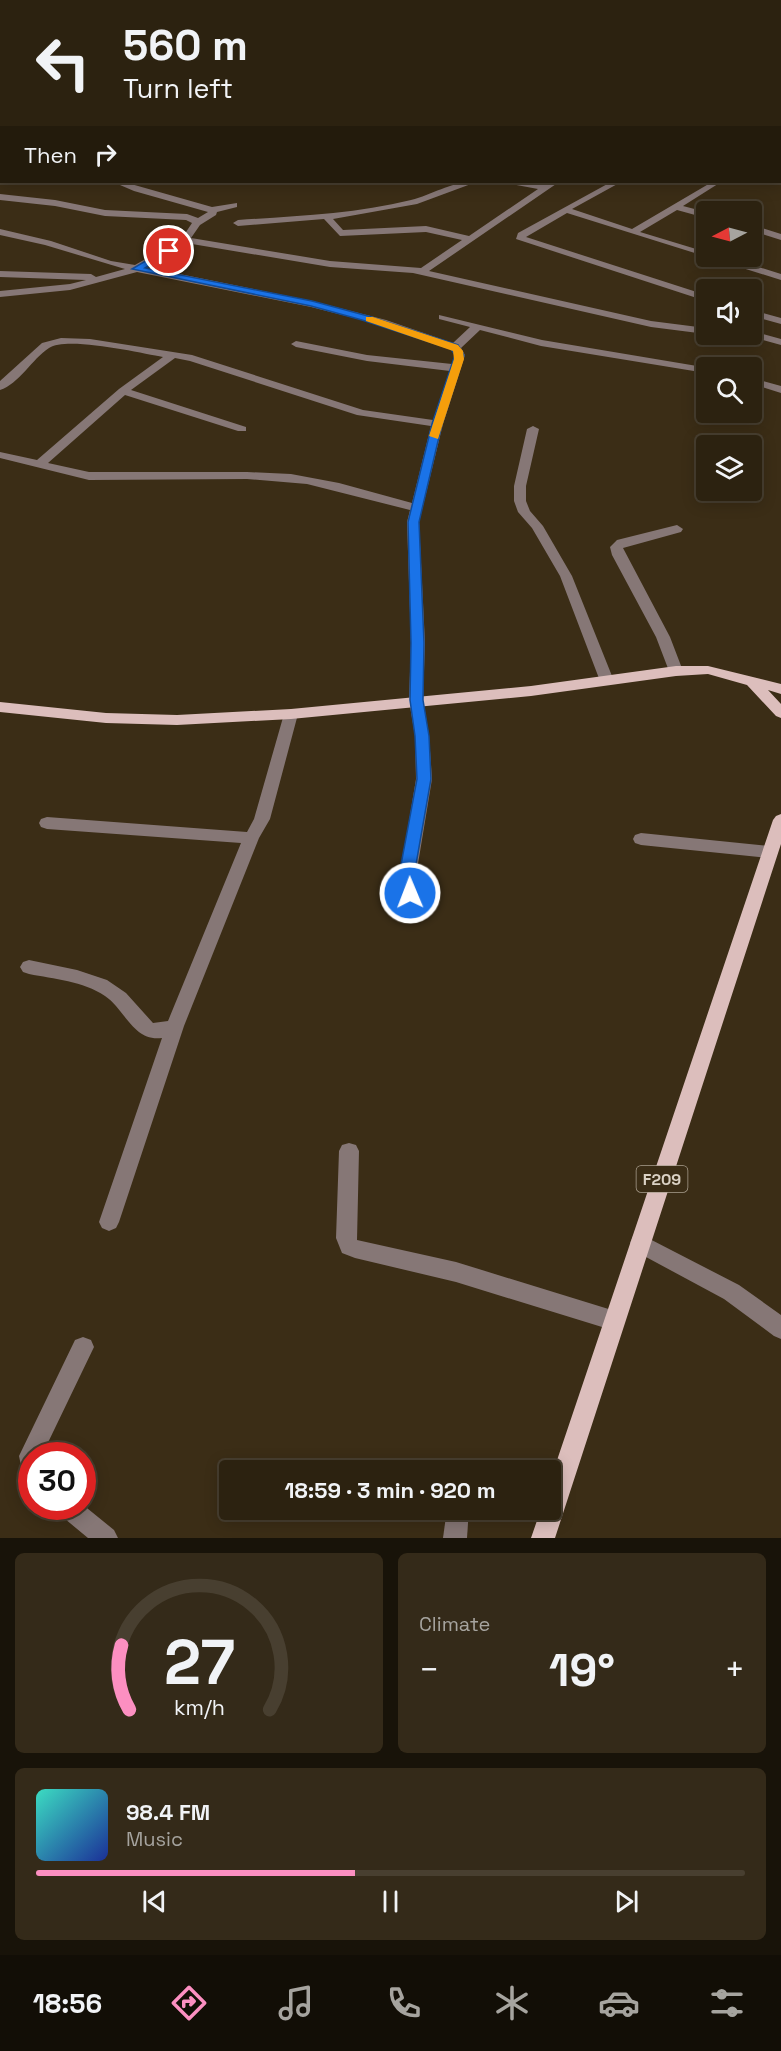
<!DOCTYPE html>
<meta charset="utf-8">
<style>
:root{--surface:#2c2210;--page:#342a19;--text:#f1f3f6;--muted:#a6a49f;--line:#483f30;--accent:#fc8fc1}
body{margin:0;font-family:"Space Grotesk",sans-serif;background:var(--page);color:var(--text);height:100vh;display:flex;flex-direction:column;font-size:22px;white-space:nowrap}
*{box-sizing:border-box;margin:0}
p{font-size:20px;color:var(--muted)}
.icon{flex:none;width:33px;height:33px;fill:none;stroke:currentColor;stroke-width:2;stroke-linecap:round;stroke-linejoin:round}
.map{position:relative;height:1538px;overflow:hidden}
.sheet{display:flex;flex-direction:column;gap:15px;padding:15px;background:#181309;flex:1}
.sheet>*{flex:none}
.guide{position:absolute;left:0px;top:0px;width:782px;height:183px;box-shadow:0 3px 15px #0003,0 0 0 2px var(--line);background:#2c2210;color:var(--text);overflow:hidden}
.needle{width:39px;rotate:264deg}
.controls{position:absolute;left:696px;top:201px;display:grid;gap:12px}
.controls a{display:grid;place-items:center;width:66px;height:66px;border-radius:6px;background:var(--surface);box-shadow:0 3px 15px #0003,0 0 0 2px var(--line);font-size:30px}
.speed{position:absolute;left:18px;top:1442px;display:flex;gap:12px;font-size:30px;font-weight:700;text-align:center}
.speed>*{display:grid;place-content:center;width:78px;height:78px;border-radius:50%;background:var(--surface);box-shadow:0 3px 15px #0003,0 0 0 2px var(--line);line-height:1}
.speed .limit{border:9px solid #d22;background:#fff;color:#111}
.pin{position:absolute;display:grid;place-items:center;width:51px;height:51px;color:#fff;margin:-26px;border:3px solid #fff;border-radius:50%;box-shadow:0 2px 6px #0007}
.me{position:absolute;width:66px;margin:-33px;rotate:359deg;stroke-linejoin:round;filter:drop-shadow(0 0 4px #0008)}
.turn{display:flex;align-items:center;gap:21px;height:126px;padding:0 24px;font-size:27px}
.turn .icon{width:78px;height:78px;stroke-width:2.5}
.turn b{display:block;font-size:42px;line-height:51px}
.then{display:flex;align-items:center;height:57px;padding:0 24px;background:#0003;gap:12px;font-size:22px}
.big{font-size:45px;font-weight:700;line-height:1.1}
.sheet .card{flex:1;display:flex;flex-direction:column;justify-content:center;gap:9px;min-width:0;padding:0 21px;border-radius:9px;background:var(--page)}
.sheet .dial{align-items:center;gap:0}
.dial svg{height:156px;overflow:visible;fill:none;stroke:var(--line);stroke-width:7;stroke-linecap:round;text-anchor:middle}
.dial text{fill:var(--text);stroke:none}
.song{display:flex;align-items:center;gap:18px}
.cover{width:72px;height:72px;border-radius:9px;background:linear-gradient(135deg,hsl(170 70% 55%),hsl(230 70% 35%))}
.played{height:6px;border-radius:3px;background:linear-gradient(90deg,var(--accent) 45%,var(--line) 45%)}
.keys{display:flex;justify-content:space-around;direction:ltr}
.heat{display:flex;justify-content:space-between;align-items:center;font-size:33px;direction:ltr}
.sheet .tiles{flex:1;display:grid;gap:15px;grid-template-columns:1fr 1fr}
.card:last-child{grid-column:span 2}
.trip{position:absolute;left:219px;top:1460px;width:342px;height:60px;border-radius:6px;background:var(--surface);box-shadow:0 3px 15px #0003,0 0 0 2px var(--line);font-weight:700;line-height:60px;text-align:center}
.menu{display:flex;height:96px;justify-content:space-around;align-items:center;background:#120e06;color:var(--muted)}
.menu .icon{width:42px;height:42px}
.menu .selected{color:var(--accent)}
.menu b{font-size:27px;color:var(--text)}
.map>svg:first-child{display:block}
.lines{fill:none;stroke-linecap:round;stroke-linejoin:round}
.minor{fill:#867776;fill-rule:evenodd}
.major{fill:#dcbebc;fill-rule:evenodd}
.route{fill:#1a73e8;stroke:#114b97;stroke-width:1.5}
.slow{fill:#f59e0b}
.labels{text-anchor:middle;stroke-width:6;stroke-linejoin:round;paint-order:stroke}
.shield{fill:#3b2d16;stroke:#aba090;stroke-width:1.5}
.shield-label{font-size:16px;font-weight:bold;fill:#dbd2c5}
</style>
<div class="map">
<svg width="781" height="1538" viewBox="0 0 781 1538">
<rect width="100%" height="100%" fill="#3b2d16"/>
<g class="lines">
<!-- minor -->
<g class="minor">
<path d="M483,0h6l1,2h-7z"/>
<path d="M616,0h6l-7,2z"/>
<rect x="780" y="25" width="1" height="4"/>
<rect x="780" y="77" width="1" height="4"/>
<rect x="780" y="108" width="1" height="4"/>
<rect x="780" y="143" width="1" height="4"/>
<path d="M0,150l2,1v5h-2z"/>
<rect x="780" y="174" width="1" height="6"/>
<path d="M113,182h11l88,25 25,-4v4l-20,5 -1,3 -16,10 -9,13 139,23 91,7 41,-28 -36,-8 -86,4 -16,-17 -86,7 -5,-3 5,-3c58,-4 117,-6 173,-20 21,-5 39,-18 61,-18l-1,2 -54,20 -84,15 10,11 83,-4 43,10 69,-47 -27,-5 -1,-2 35,3 5,-3h9l-130,89 222,50 55,7v6l-55,-7 -238,-54 -83,-6 -144,-24 -41,24 167,34 74,19 67,23 17,-16 -31,-8v-4l103,25 167,28h-3v5l-165,-27 -61,-16 -19,18 4,7 -22,69 -24,98 6,121 -2,57 6,36 3,43 -17,103 2,9 12,18 -2,4c-17,6 -26,-18 -28,-31l17,-103 -1,-43 -6,-36 2,-57 -4,-121 3,-12 -103,-26 -60,-5 -158,1 -89,-22v-6l37,8 82,-71 44,-32c-23,-4 -96,-21 -114,-9 -17,11 -30,36 -49,42v-9l42,-38 19,-5 29,1 102,16 171,55 70,10 17,-49 -83,-10 -71,-14 -5,-3 5,-3 71,14 85,9 3,-9 -4,-6 -73,-25 -67,-17 -174,-35 -67,18 -70,7v-6l70,-7 16,-4 -86,-3v-6l91,3 5,3 29,-8 -80,-24 -45,-10v-6l51,12 60,20 24,4 47,-27 10,-15 -6,-3 -81,-4 -50,-10 -55,-6v-6l55,6 50,10 82,4 11,4 10,-6 -74,-21zM175,358l15,3 167,54 74,11 -19,77 -73,-20 -48,-9 -44,-2h-158l-41,-9 77,-68 113,36h8v-4l-115,-37z"/>
<path d="M611,182h10l-49,27 60,20 80,-47h9l-38,24 23,6v6l-29,-8 -37,22 66,20v4h18l57,18v6l-214,-67 -41,24 180,58v6l-190,-62 2,-6z"/>
<path d="M752,225l29,9v6l-29,-9z"/>
<path d="M752,310l29,8v6l-29,-8z"/>
<path d="M752,331l29,8v6l-33,-9 -1,-2h5z"/>
<path d="M752,378l29,8v7l-29,-9z"/>
<path d="M533,426l6,3 -13,57v15l4,10 13,15 29,50 42,105 -2,3h-10l-2,-3 -40,-105 -28,-48 -14,-16 -4,-11v-15l13,-57z"/>
<path d="M677,525l6,4 -2,3 -58,16 47,89 13,34 -7,5 -7,-5 -13,-34 -44,-82 -2,-8 7,-7z"/>
<path d="M291,709l7,5 -28,105 -11,19 -75,188 -65,196 -3,6 -7,3 -7,-3 -3,-6 63,-184c-29,4 -37,-29 -57,-42 -22,-15 -51,-17 -76,-22l-6,-2 -3,-5 3,-5 6,-2 48,10 30,10 19,13 27,30 15,-2 73,-178 -194,-14 -6,-2 -2,-4 2,-4 6,-2 200,15 7,-13 30,-105z"/>
<path d="M641,833l129,13 6,2 2,4 -2,4 -6,2 -129,-13 -6,-2 -2,-4 2,-4z"/>
<path d="M349,1143l7,2 3,6 -2,89 99,22 159,49 7,3 3,7 -3,7 -7,3 -159,-49 -101,-24 -13,-5 -6,-15 3,-87 3,-6z"/>
<path d="M640,1234l99,51 42,30v24l-7,-3 -50,-37 -91,-49 -3,-7 3,-7z"/>
<path d="M83,1337l8,3 3,7 -52,108h-10v28l-8,-3 -5,-24 56,-116z"/>
<path d="M82,1504l32,26 4,8h-30l-29,-24 -3,-8h26z"/>
<path d="M447,1509h22l-2,29h-24z"/>
</g>
<!-- major -->
<g class="major">
<path d="M676,666h32l73,18v10l-13,-4 13,14v14l-5,-2 -29,-31 -39,-11 -32,2 -145,20 -240,23 -114,6 -71,-2 -106,-11v-10l106,11 71,2 114,-6 240,-23z"/>
<path d="M781,814v30l-226,694h-24l10,-29h9v-28l223,-661 3,-4z"/>
</g>
</g>
<!-- route -->
<path class="route" d="M166,249l7,2 -28,17 167,33 56,15 90,29 6,10 -22,69 -23,98 5,121 -1,57 6,36 2,43 -16,91 2,23 -2,4h-11l-4,-27 17,-91 -2,-43 -5,-36 1,-57 -3,-121 24,-98 23,-69 -4,-6 -89,-29 -51,-14 -179,-37z"/>
<!-- slow -->
<path class="slow" d="M366,317h7l85,28 5,6 1,8 -26,80 -9,-3 25,-77 -1,-8 -87,-30z"/>
<g class="labels">
<!-- shield labels -->
<rect class="shield" x="636.5" y="1166" width="51" height="26" rx="4.5"/>
<g class="shield-label">
<text x="662" y="1185">F209</text>
</g>
</g>
</svg>
<div class="controls">
<a><svg class="needle" viewBox="-14 -14 28 28"><path d="M0-13l5 13h-10z" fill="#e53935"/><path d="M0 13l5-13h-10z" fill="#a6a49f"/></svg></a>
<a><svg class="icon" aria-label="sound" viewBox="0 0 24 24"><path d="M4 9h4l5-4v14l-5-4H4zM17 9q2 3 0 6"/></svg></a>
<a><svg class="icon" aria-label="search" viewBox="0 0 24 24"><circle cx="10" cy="10" r="6"/><path d="M15 15l6 6"/></svg></a>
<a><svg class="icon" aria-label="layers" viewBox="0 0 24 24"><path d="M12 4l9 5-9 5-9-5zM3 14l9 5 9-5"/></svg></a>
</div>
<div class="speed"><div class="limit">30</div></div>
<div class="pin" style="left:169px;top:251px;background:#d93025"><svg class="icon" aria-label="arrive" viewBox="0 0 24 24"><path d="M6 21V4h12l-3 4 3 4H6"/></svg></div>
<svg class="me" style="left:410px;top:893px" viewBox="-20 -20 40 40"><circle r="17" fill="#1a73e8" stroke="#fff" stroke-width="3"/><path d="M0-11L8 9 0 5-8 9z" fill="#fff"/></svg>
<div class="trip">18:59 · 3 min · 920 m</div>
<div class="guide">
<div class="turn"><svg class="icon" aria-label="left" viewBox="0 0 24 24"><path d="M17 20v-9H6M10 6l-5 5 5 5"/></svg><div><b>560 m</b>Turn left</div></div>
<div class="then">Then<svg class="icon" aria-label="right" viewBox="0 0 24 24"><path d="M7 20v-9h11M14 6l5 5-5 5"/></svg></div>
</div>
</div>
<section class="sheet">
<div class="tiles">
<div class="card dial"><svg viewBox="0 0 100 80">
<path d="M14 69A42 42 0 1 1 86 69"/>
<path d="M14 69A42 42 0 0 1 10 36" stroke="#fc8fc1"/>
<text x="50" y="56" font-size="32" font-weight="700">27</text>
<text x="50" y="72" font-size="11">km/h</text>
</svg></div>
<div class="card"><p>Climate</p>
<div class="heat"><a>−</a><b class="big">19°</b><a>+</a></div>
</div>
<div class="card">
<div class="song"><i class="cover"></i><div><b>98.4 FM</b><p>Music</p></div></div>
<div class="played"></div>
<div class="keys"><svg class="icon" aria-label="previous" viewBox="0 0 24 24"><path d="M18 5L8 12l10 7zM5 5v14"/></svg><svg class="icon" aria-label="pause" viewBox="0 0 24 24"><path d="M8 5v14M16 5v14"/></svg><svg class="icon" aria-label="next" viewBox="0 0 24 24"><path d="M6 5l10 7-10 7zM19 5v14"/></svg></div>
</div>
</div>
</section>
<nav class="menu">
<b>18:56</b>
<svg class="icon selected" aria-label="directions" viewBox="0 0 24 24"><path d="M12 3l9 9-9 9-9-9zM9 14v-3h6M13 9l2 2-2 2"/></svg>
<svg class="icon" aria-label="music" viewBox="0 0 24 24"><path d="M9 18V5l10-2v13"/><circle cx="6" cy="18" r="3"/><circle cx="16" cy="16" r="3"/></svg>
<svg class="icon" aria-label="phone" viewBox="0 0 24 24"><path d="M5 4h4l2 5-3 2q2 4 5 5l2-3 5 2v4C11 20 4 13 5 4z"/></svg>
<svg class="icon" aria-label="climate" viewBox="0 0 24 24"><path d="M12 3v18M4 7l16 10M4 17L20 7"/></svg>
<svg class="icon" aria-label="car" viewBox="0 0 24 24"><path d="M5 17H2v-5l4-1 3-4h7l3 4 3 1v5h-3M9 17h6M6 11h13"/><circle cx="7" cy="17" r="2"/><circle cx="17" cy="17" r="2"/></svg>
<svg class="icon" aria-label="filters" viewBox="0 0 24 24"><path d="M4 7h16M4 17h16"/><circle cx="9" cy="7" r="2"/><circle cx="15" cy="17" r="2"/></svg>
</nav>
